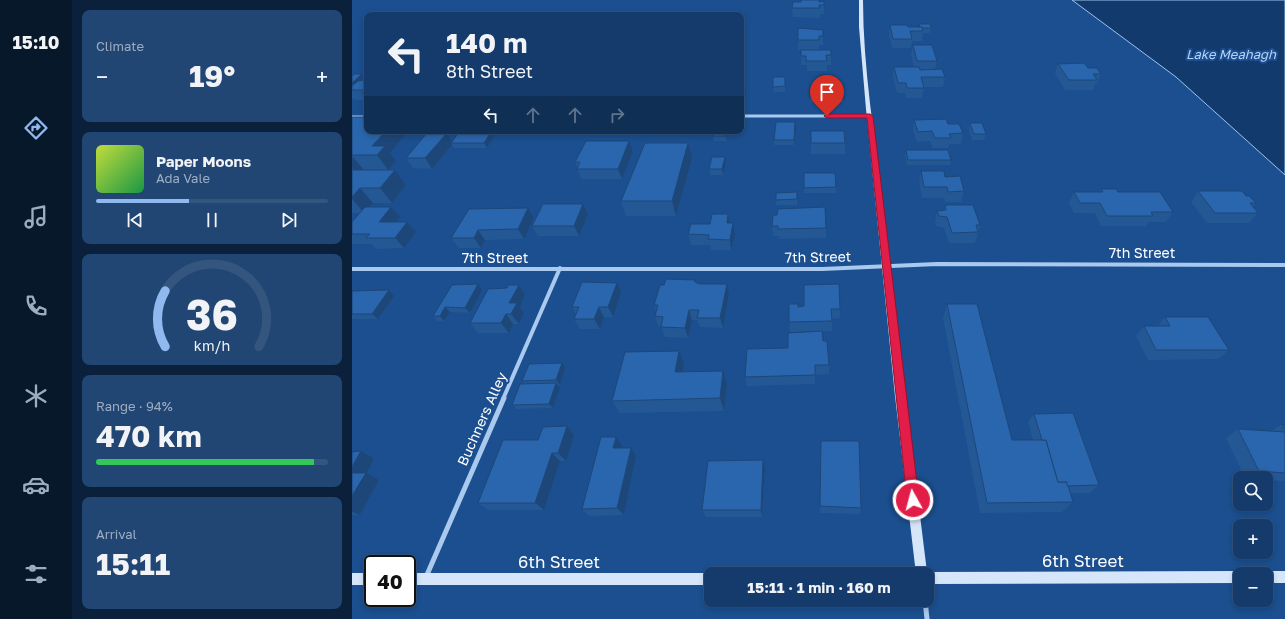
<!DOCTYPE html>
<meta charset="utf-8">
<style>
:root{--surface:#143b6b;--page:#214673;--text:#f1f3f6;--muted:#9dadc1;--line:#33557e;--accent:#90b9f0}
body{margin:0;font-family:"Golos Text",sans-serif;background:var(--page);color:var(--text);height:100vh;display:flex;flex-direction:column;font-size:15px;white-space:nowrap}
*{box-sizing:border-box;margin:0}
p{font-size:13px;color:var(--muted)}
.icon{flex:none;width:22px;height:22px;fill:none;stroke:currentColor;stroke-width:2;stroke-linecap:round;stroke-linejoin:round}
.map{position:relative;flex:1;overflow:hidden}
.details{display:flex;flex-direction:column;gap:10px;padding:10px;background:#0b203b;width:280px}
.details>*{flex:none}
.banner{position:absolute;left:12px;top:12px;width:380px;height:122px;border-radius:8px;box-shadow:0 2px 6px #0003,0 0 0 1px var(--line);background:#143b6b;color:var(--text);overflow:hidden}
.tools{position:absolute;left:881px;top:471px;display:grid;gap:8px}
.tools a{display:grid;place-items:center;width:40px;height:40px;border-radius:8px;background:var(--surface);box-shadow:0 2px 6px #0003,0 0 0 1px var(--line);font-size:20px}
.speed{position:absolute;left:12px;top:555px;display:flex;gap:8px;font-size:20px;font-weight:700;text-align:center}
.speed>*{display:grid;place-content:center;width:52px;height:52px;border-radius:50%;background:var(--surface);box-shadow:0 2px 6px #0003,0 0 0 1px var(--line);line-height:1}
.speed .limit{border:2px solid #111;border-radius:6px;background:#fff;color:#111}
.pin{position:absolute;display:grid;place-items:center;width:34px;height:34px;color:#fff;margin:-41px -17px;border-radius:50% 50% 50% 0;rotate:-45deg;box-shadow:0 0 4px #0007}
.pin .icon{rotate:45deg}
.me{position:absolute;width:44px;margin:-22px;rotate:353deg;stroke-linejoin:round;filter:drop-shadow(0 0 3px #0008)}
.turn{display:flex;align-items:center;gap:14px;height:84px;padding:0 16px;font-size:18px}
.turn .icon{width:52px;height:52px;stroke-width:2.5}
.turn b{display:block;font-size:28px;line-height:34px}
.lanes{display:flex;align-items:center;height:38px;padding:0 16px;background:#0003;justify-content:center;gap:20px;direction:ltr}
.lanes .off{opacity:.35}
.big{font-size:30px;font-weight:700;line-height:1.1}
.details .tile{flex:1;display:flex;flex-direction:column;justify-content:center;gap:6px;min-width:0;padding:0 14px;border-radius:8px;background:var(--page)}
.details .dial{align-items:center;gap:0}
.dial svg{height:104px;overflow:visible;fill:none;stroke:var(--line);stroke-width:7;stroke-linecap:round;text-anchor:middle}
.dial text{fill:var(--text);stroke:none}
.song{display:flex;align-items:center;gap:12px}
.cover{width:48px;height:48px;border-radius:6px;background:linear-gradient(135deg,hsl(70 70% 55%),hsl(140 70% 35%))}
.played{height:4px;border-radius:2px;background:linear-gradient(90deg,var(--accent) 40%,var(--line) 40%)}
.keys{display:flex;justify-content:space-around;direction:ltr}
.heat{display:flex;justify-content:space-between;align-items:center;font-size:22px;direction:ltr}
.charge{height:6px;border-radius:3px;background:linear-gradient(90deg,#34c759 94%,var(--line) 0)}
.trip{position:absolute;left:352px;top:567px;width:230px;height:40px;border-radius:8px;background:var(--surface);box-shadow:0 2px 6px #0003,0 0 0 1px var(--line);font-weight:700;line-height:40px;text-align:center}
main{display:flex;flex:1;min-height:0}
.tab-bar{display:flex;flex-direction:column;width:72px;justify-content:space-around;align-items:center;background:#08182b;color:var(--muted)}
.tab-bar .icon{width:28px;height:28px}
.tab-bar .on{color:var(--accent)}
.tab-bar b{font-size:18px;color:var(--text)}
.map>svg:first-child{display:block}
.water{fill:#123a6d;stroke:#9cc4f0}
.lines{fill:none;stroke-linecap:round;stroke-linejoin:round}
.street-far2{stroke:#a9c9ee;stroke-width:3}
.street-far1{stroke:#a9c9ee;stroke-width:4}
.street{stroke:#a9c9ee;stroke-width:5}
.secondary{fill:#d6e6fa;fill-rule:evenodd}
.wall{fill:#245895}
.shaded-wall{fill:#1d4779}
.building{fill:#2a66ad;stroke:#1d4779}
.route{fill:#e11d48;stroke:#92132f}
.labels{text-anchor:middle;stroke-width:4;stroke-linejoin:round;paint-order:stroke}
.far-water-label{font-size:13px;font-style:italic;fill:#b5d3f5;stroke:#1b4f8f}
.street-label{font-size:14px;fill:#fff;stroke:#1b4f8f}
.near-street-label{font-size:17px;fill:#fff;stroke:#1b4f8f}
</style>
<main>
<nav class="tab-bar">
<b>15:10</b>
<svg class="icon on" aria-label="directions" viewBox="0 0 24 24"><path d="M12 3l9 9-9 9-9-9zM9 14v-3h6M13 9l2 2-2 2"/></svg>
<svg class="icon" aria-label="music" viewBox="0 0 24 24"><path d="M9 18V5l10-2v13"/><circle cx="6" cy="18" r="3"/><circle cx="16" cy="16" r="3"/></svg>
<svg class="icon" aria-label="phone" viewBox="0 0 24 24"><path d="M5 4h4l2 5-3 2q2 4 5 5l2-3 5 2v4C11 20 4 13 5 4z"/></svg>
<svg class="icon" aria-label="climate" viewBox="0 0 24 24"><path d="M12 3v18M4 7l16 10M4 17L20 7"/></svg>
<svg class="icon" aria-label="car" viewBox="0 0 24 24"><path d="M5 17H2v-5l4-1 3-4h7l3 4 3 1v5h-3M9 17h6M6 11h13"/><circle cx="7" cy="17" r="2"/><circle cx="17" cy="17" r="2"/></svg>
<svg class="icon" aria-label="filters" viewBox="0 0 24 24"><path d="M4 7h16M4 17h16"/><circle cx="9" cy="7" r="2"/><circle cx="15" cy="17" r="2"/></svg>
</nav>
<section class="details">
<div class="tile"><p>Climate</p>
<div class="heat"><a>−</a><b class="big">19°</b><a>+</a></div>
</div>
<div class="tile">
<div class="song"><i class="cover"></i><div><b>Paper Moons</b><p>Ada Vale</p></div></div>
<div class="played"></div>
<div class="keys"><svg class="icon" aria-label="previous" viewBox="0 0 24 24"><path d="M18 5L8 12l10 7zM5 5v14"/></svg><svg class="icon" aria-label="pause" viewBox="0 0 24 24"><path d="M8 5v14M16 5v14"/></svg><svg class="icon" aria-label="next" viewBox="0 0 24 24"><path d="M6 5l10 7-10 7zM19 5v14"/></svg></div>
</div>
<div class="tile dial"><svg viewBox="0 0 100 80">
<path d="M14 69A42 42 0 1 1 86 69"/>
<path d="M14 69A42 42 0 0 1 14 26" stroke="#90b9f0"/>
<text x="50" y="56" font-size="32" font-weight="700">36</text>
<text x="50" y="72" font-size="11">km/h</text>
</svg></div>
<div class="tile"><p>Range · 94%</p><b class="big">470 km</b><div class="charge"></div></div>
<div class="tile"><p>Arrival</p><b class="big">15:11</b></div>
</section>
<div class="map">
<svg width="933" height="619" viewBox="0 0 933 619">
<rect width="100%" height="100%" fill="#1b4f8f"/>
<!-- water -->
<path class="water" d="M720,0h213v175l-109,-98z"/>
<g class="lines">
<!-- street-far2 -->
<g class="street-far2">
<path d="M389,116h129"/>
<path d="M0,117h15"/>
</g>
<!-- street-far1 -->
<g class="street-far1">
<path d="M0,269h470l115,-5 348,1"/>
<path d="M151,399l57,-131"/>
</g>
<!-- street -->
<g class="street">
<path d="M74,577l78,-179"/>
<path d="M573,600l2,19"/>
</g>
<!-- secondary -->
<g class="secondary">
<path d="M507,0h4c0,68 12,139 20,207 14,122 29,244 44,365l313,-1 4,3h-4v9l-313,1v-10h-11l-21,-178 -29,-287 -7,-82z"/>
<path d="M914,571h19v12h-19v-9h-4z"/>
<rect x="0" y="573" width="21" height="12"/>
<path d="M55,573h304l2,1h-2v11h-304z"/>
</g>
</g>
<!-- wall -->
<g class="wall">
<path d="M472,1v13h-4v4l-27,-1 -1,-9 9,-6z"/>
<path d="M567,24l12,4 -1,5h-7l-1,8h-10l-1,7h-19l-3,-14 1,-9 18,2h11z"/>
<path d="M471,30v15h-4v5h-21v-10z"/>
<path d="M561,45l24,16 -2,8 10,8 -2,10h-20l1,1 -2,10h-16l-1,-5h-8l-4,-16 1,-10h20l-3,-12z"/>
<path d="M449,50l30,5v10h-4v6h-20v-6h-6z"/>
<path d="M706,64l30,4 13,6 -4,10h-2l-2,6h-28l-10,-17z"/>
<path d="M10,74l5,6v20h-12l-2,-2 -1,2v-24z"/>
<path d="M433,77v15h-11l-1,-5z"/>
<path d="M389,84l1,3h3l1,5 -2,11h-3z"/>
<path d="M458,89l33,9v5h-33z"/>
<path d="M0,117l57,14 -19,22 6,8 -8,9h-25h32l11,15 -14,18h-19l-3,4 30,10 -4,5h11l9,10 -12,16 -28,1 -4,-5h-20v-22l7,-9h-7z"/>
<path d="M562,120l34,4 15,9 -2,11h-12l-1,4h-15l-3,-7 -13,1 -4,-12z"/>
<path d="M443,122l-1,23h-20v-5z"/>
<path d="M618,123l16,11 -2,6h-12l-3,-11z"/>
<path d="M108,131h20v1l14,5 -7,11h-33l-2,-3 -20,24 -19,-1 -7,-10 41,-25 5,8z"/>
<path d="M376,131l-1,10h-13l-1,-5z"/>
<path d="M459,131l34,12v11h-34z"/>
<path d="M277,141l4,11 -11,27h-41l-6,-17z"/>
<path d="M554,150l45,10 -1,5h-43l-2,-10z"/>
<path d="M340,158l-16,58h-50l-5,-15z"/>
<path d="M374,162l-3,13h-13l-1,-6z"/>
<path d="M569,171l24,6 19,14 -3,11h-16l-1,-4h-22l-3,-17z"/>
<path d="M452,173l32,14v6h-32z"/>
<path d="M749,189l17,3 55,20 -7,10h-17l-3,4h-45l-6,-13h-21l-5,-10 5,-11h26z"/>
<path d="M846,191l48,5 10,7 -3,3 5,7 -9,10h-42l-16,-21z"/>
<path d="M445,192v13h-21v-5z"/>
<path d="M593,205l35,20 -5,18h-26l-5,-15 -8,-2 -1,-4 2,-11 7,-1z"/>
<path d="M176,208l6,10 -10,21 -39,1 -4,8h-22l-8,-10z"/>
<path d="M236,214l-9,22h-41l-6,-10z"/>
<path d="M376,214l2,9h3l2,11 -4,16h-20l-1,-5h-19l-3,-11 22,-10z"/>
<path d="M421,215l53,13v10l-47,1v-3h-6l-1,-10z"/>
<path d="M344,283l3,1h28l2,10 -6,34 -23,-1 -3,-7h-5l-4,18 -23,-1 -4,-11h-3l-3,-10 1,-5 -2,-6 10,-20z"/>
<path d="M100,285l30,5 -12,23 -20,-1 -6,9h-6l-5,-5z"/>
<path d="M167,285l6,10 -5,12 4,6 -5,11h-6l-4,9h-31l-8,-10 37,-35z"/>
<path d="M37,290l5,6 -16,23h-26v-28z"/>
<path d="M269,293l-8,24h-9l-4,12h-20l-6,-10 2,-5 -4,-7z"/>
<path d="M595,304l65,136h21l-5,-18 6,-8 65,71 -9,8h-20l3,9 -11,10 -82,1 -37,-195z"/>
<path d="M446,307l42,2v9l-8,1v12l-42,1 -1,-10z"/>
<path d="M813,317l64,33 -11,9 -70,1 -12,-24 8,-10h14z"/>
<path d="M471,341l6,24v9l-14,1v9l-68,2 -2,-9 43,-29z"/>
<path d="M332,364l-1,8 40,-1 4,13 -3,27 -104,2 -8,-12z"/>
<path d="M213,368l-5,17h-2l2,3 -7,20 -36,1 -5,-4 12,-21 -2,-3z"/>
<path d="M930,424l3,1v56l-19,-1v-2h-21l-19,-40 12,-9 34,2z"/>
<path d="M215,426l7,9 -8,26h-6l-16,49h-56l-10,-7 60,-63z"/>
<path d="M469,441l40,67 -1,6 -40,-1z"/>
<path d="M270,446l-1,2 15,8 -12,59 -35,1 -7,-7z"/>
<path d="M0,452l22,7 -7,14 12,7 -19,35h-8z"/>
<path d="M411,460l2,8 -3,49h-56l-4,-7z"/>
</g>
<!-- shaded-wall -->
<g class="shaded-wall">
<path d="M10,74l5,7 -15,9v-7z"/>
<path d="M393,87l1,5 -2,11v-5z"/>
<path d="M443,122l1,5 -2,18v-5z"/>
<path d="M34,131h23l-19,22 6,8 -8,9 -11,-15 -5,-9z"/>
<path d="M375,131h1l-1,10 -1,-5z"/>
<path d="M139,132l3,5 -7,11 -3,-5z"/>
<path d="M95,133l6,10h-2l1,2 -20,24 -7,-11z"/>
<path d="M277,141l4,11 -11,27 -4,-10z"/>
<path d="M336,143l4,15 -16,58 -4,-15z"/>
<path d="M0,156l12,14 -6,6 -6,-8z"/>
<path d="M373,157l1,5 -3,13 -1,-6z"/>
<path d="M43,170l11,15 -14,18 -12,-15z"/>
<path d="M8,188l13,15 -9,10 -12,-14v-2z"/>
<path d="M231,204l5,10 -9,22 -5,-10z"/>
<path d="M39,207l9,10 -12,15 -9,-10z"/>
<path d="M176,208l6,10 -10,21 -6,-10z"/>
<path d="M376,214l2,10 -3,-1z"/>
<path d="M55,222l9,10 -12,16 -9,-10z"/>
<path d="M381,223l2,11 -4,16 -1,-10z"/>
<path d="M126,230l7,10 -4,8 -7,-10z"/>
<path d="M265,283l4,10 -8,24 -5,-10z"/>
<path d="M126,284l4,6 -12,23 -5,-5z"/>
<path d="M375,284l2,10 -6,34 -3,-10z"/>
<path d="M167,285l6,10 -5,12 4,6 -5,11 -8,-10 -2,-11z"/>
<path d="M37,290l5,6 -16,23 -6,-5z"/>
<path d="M93,307l5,5 -6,9 -4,-5z"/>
<path d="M247,307l5,10 -4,12 -6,-10z"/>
<path d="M337,310l3,10 -4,18 -3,-10z"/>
<path d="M154,314l7,10 -4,9 -8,-10z"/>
<path d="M327,351l5,13 -3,22 -6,-14z"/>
<path d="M210,363l3,5 -5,17 -4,-5z"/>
<path d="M371,371l4,13 -3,27 -4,-13z"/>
<path d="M204,383l4,5 -7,20 -4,-4z"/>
<path d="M215,426l7,9 -8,26 -8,-8z"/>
<path d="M264,437l6,9 -3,10 -6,-8z"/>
<path d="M279,448l5,8 -12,59 -7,-7z"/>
<path d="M9,451l13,8 -7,14 12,7 -19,35 -8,-3v-45z"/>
<path d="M200,453l8,8 -16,49 -9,-7z"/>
<path d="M411,460l2,8 -3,49 -1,-7z"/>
</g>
<!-- building -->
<g class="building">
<path d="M449,0h18v2l5,-1v4h-5l1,3h-28l1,-6h8z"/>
<path d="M567,24h11l1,4h-9v-1h-2z"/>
<path d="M538,25h17l1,2h14l1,4h-13l2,8h-19z"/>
<path d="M446,28l25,2v6h-4v4h-21z"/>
<path d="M561,45h19l5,16h-20z"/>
<path d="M449,50h30v5h-5l1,6h-21v-5h-5z"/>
<path d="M732,63l4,5h9l4,6h-8l4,6h-28l-11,-16z"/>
<path d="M542,67h25l1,3 22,-1 3,8h-24l3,11h-17l-1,-5h-8z"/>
<path d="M2,74h8l-10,9v-7z"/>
<path d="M421,77h12v9l-12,1z"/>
<path d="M15,80v13h-5l4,-3h-14v-4l6,-5z"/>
<path d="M389,84v3h4l-1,11h-3z"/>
<rect x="458" y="89" width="33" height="9"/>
<path d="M0,117h15v14h19l-14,15h13l-8,9h-25z"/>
<path d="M594,119l2,5h11l4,9 -14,1 2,4h-16l-3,-7 -14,1 -4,-12z"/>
<path d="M424,122h19l-1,18h-20z"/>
<path d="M618,123h12l4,11h-12z"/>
<path d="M108,131h19l-1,1h13l-7,11h-33z"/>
<path d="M362,131h13l-1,5h-13z"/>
<path d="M459,131h33l1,12h-34z"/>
<path d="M75,133h20l-22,25h-19z"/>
<path d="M234,141h43l-11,28h-41l3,-7h-5z"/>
<path d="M293,143h43l-16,58h-51z"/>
<path d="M554,150h42l3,10h-43z"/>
<path d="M360,157h13l-3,12h-13z"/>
<path d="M0,170h43l-15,18h-20l-8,9z"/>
<path d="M569,171h23l1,6 15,-1 4,15 -16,1 -1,-5h-23z"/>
<path d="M452,173h31l1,14 -32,1z"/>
<path d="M749,189h15l2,3h42l13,20h-22l2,4h-46l-7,-13h-20l-6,-11h29z"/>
<path d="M846,191h44l4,5h3l7,7h-6l8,10h-43z"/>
<path d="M445,192v7l-21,1v-7z"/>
<path d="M191,204h40l-9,22h-42z"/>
<path d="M593,205h28l7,20h-4l2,7 -26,1 -5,-16 -8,-1 -2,-5 9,-1z"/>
<path d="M13,207h26l-12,15h28l-12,16h-29l4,-4h-18v-12z"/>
<path d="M473,207l1,21 -48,1v-3h-6l1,-11h4l1,-6z"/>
<path d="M176,208l-10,21 -40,1 -4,8h-23l18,-29z"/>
<path d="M360,214h16l-1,9h6l-3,17 -22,-1 1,-4 -21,-1 3,-10h19z"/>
<path d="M314,279l29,1v2l4,2h28l-7,34h-23l2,-8h-10l-4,18 -24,-1 2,-10 -8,-1 3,-11h-4l6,-20h4z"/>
<path d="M230,282l35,1 -9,24h-9l-5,12h-20l5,-12h-7z"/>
<path d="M126,284l-13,24 -20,-1 -5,9h-7l19,-31z"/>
<path d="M487,284l1,25h-9l1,12 -43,1v-18h9v3l6,-1v-21z"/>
<path d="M156,285h11l-10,18h8l-6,11h-5l-5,9h-31l18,-34 19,-1z"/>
<path d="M37,290l-17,24h-20v-23z"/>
<path d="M595,304h30l35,136h34l12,42h9l6,20 -86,1z"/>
<path d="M813,317h43l21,33h-73l-12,-24h26z"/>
<path d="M470,331l1,10h4l2,24h-14v10l-70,2 2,-28 41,-1v-15z"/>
<path d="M327,351l-4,21 48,-1 -3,27 -108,3 13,-49z"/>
<path d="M210,363l-6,17 -34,1 7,-17z"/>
<path d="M204,383l-7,21 -37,1 8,-21z"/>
<path d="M721,413l26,72 -32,1v-4h-9l-12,-42h-4l-8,-26z"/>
<path d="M930,424l3,1v5z"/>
<path d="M215,426l-9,27h-6l-17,50h-57l25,-63h35l5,-13z"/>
<path d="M886,429l47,3v41l-26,-2z"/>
<path d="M249,437h15l-3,11h18l-14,60 -35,1z"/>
<path d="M469,441h38l2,67 -41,-2z"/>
<path d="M9,451l-9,16v-15z"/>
<path d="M411,460l-2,50h-59l6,-49z"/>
<path d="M0,473h14l-14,23z"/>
</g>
<!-- route -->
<path class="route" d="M518,114l3,2 46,384 -2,4 -4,2 -4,-2 -2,-4 -40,-382h-40l-3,-2 3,-2z"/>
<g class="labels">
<!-- far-water labels -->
<g class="far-water-label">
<text x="879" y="59">Lake Meahagh</text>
</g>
<!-- street labels -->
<g class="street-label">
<text x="790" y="258">7th Street</text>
<text transform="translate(466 257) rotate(-1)" y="5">7th Street</text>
<text x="143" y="263">7th Street</text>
<text transform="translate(130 419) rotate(-66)" y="5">Buchners Alley</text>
</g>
<!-- near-street labels -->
<g class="near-street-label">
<text x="731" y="567">6th Street</text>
<text x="207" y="568">6th Street</text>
</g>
</g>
</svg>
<div class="tools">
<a><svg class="icon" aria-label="search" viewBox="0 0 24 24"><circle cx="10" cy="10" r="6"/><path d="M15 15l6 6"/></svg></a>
<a>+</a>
<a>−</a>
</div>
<div class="speed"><div class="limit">40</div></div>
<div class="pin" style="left:475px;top:116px;background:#d93025"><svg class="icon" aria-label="arrive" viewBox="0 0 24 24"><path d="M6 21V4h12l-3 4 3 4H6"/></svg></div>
<svg class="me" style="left:561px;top:500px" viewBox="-20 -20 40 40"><circle r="17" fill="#e11d48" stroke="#fff" stroke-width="3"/><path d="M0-11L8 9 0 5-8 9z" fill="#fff"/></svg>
<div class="trip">15:11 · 1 min · 160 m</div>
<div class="banner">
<div class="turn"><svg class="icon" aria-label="left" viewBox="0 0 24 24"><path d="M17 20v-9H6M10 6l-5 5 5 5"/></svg><div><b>140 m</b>8th Street</div></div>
<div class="lanes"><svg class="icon" aria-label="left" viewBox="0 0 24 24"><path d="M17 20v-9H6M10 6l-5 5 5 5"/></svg><svg class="icon off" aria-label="ahead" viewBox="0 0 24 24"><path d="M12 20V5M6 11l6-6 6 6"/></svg><svg class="icon off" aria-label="ahead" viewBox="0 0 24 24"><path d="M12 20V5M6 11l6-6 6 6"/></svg><svg class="icon off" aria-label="right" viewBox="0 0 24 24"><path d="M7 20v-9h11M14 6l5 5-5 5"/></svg></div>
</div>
</div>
</main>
